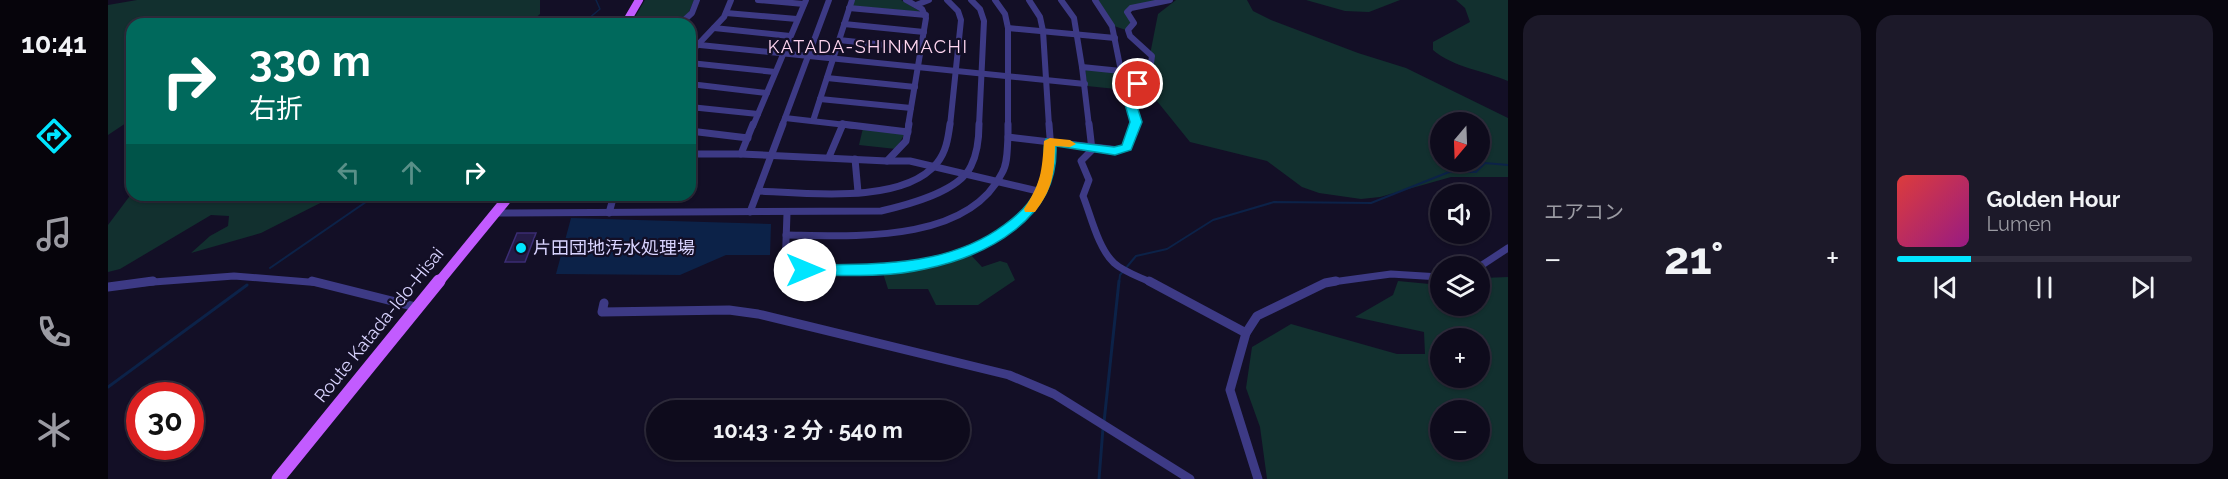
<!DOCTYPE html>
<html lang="ja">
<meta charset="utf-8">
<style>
:root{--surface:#0e0b1c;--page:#1c1929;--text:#f1f3f6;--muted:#9b9ba3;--line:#2e2b3b;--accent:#00e5ff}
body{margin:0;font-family:Raleway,"Noto Sans JP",sans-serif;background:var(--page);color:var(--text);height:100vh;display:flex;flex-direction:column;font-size:22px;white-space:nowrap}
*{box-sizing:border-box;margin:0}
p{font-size:20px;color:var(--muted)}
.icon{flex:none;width:33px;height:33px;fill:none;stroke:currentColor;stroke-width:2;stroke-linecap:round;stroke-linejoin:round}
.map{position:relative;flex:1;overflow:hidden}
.drawer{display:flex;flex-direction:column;gap:15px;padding:15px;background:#08060f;width:720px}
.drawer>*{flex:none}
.banner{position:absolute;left:18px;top:18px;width:570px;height:183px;border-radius:18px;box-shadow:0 2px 4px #0004,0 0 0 2px var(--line);background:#00695c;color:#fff;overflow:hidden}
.needle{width:39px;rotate:199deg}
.tools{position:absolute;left:1322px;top:112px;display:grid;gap:12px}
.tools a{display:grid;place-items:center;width:60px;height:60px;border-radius:50%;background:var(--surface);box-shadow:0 2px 4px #0004,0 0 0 2px var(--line);font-size:30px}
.speed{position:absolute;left:18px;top:382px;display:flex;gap:12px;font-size:30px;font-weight:700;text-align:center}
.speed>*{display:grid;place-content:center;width:78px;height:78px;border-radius:50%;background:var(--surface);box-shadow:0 2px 4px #0004,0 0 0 2px var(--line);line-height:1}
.speed .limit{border:9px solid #d22;background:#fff;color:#111}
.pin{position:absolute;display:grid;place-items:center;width:51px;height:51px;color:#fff;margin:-26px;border:3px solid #fff;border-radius:50%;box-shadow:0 2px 6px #0007}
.me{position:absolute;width:66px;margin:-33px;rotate:90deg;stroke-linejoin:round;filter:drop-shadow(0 0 4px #0008)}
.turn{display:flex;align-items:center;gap:21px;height:126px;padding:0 24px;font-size:27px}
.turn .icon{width:78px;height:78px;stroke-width:2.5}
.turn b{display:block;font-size:42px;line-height:51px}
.lanes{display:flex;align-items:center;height:57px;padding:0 24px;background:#0003;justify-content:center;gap:30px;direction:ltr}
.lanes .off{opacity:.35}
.big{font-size:45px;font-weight:700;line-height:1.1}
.drawer .card{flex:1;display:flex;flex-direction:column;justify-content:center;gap:9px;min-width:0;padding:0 21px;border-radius:18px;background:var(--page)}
.song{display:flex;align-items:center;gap:18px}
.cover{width:72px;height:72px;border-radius:9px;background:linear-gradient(135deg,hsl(0 70% 55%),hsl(310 70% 35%))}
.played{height:6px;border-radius:3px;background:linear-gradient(90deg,var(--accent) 25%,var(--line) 25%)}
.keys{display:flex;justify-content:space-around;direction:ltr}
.heat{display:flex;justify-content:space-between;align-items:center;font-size:33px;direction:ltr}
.drawer .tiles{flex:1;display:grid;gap:15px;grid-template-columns:repeat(2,1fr)}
.trip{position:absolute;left:538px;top:400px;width:324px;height:60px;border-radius:30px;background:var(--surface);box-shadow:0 2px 4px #0004,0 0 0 2px var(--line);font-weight:700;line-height:60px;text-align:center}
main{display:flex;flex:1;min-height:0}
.tab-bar{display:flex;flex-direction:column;width:108px;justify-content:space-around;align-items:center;background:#06040b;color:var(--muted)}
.tab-bar .icon{width:42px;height:42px}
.tab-bar .current{color:var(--accent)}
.tab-bar b{font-size:27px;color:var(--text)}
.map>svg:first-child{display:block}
.green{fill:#12302f;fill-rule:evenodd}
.water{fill:#0c2248}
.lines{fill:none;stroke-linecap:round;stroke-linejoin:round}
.stream-far2{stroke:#0c2248;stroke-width:1.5}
.stream-far1{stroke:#0c2248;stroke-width:2}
.stream{stroke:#0c2248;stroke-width:3}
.building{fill:#241b47;stroke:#3b2d73;stroke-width:1.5}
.minor-far2{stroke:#3d3a85;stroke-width:6}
.minor-far1{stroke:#3d3a85;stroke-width:7}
.minor{stroke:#3d3a85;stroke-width:9}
.major-far2{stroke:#c25bff;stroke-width:8}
.major-far1{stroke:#c25bff;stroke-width:10}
.major{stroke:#c25bff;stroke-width:13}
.route{fill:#00e5ff;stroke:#0095a6;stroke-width:1.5}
.slow{fill:#f59e0b}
.poi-dot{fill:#00e5ff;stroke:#130f26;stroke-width:2}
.labels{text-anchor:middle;stroke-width:4.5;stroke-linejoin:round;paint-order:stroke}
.far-quarter-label{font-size:18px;letter-spacing:1.5px;fill:#ffd6f0;stroke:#130f26}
.poi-label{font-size:18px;fill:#d9d4ff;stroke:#130f26;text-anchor:start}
.street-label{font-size:18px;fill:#d9d4ff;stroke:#130f26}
</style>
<main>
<nav class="tab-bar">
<b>10:41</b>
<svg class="icon current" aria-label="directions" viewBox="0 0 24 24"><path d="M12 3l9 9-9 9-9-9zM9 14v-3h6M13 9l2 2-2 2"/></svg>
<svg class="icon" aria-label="music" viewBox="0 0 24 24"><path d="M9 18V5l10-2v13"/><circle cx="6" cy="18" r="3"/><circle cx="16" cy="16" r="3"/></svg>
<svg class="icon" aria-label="phone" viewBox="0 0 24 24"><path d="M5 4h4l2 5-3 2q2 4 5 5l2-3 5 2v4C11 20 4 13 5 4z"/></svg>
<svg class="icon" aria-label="climate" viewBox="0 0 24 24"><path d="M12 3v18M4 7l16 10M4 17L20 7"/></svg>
</nav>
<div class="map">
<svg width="1400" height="479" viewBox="0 0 1400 479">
<rect width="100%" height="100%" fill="#130f26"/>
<!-- green -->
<g class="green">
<path d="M29,0h403v14l-11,10h-397v95l-24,16v-130z"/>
<path d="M537,0h49l-5,12 -12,12h-46z"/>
<path d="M746,0h47l20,12 -69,-6z"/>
<path d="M990,0h66l-36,8 4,15 -6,7 -12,-4z"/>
<path d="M1068,0h71l6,11 18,9 87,33 48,15 102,50v59h-57l-71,20 -19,2 -42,-6 -17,-6 -35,-26 -77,-19 -46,-57 14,-71zM1332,123h39v39h-39z"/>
<path d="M1198,0h94l-31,12 -24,-1z"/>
<path d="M1348,0h52v81c-23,-10 -56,-14 -75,-31v-8l37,-20 -5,-14z"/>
<path d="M977,69l47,5 -3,4 -13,4v7l-29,-3z"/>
<path d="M755,128l38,5 3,2 -8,14 -37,-4z"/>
<path d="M24,193v2h204l-75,38 -70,20 19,-17 18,-10 1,-10 -18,-1 -91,54 -12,3v-47z"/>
<path d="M862,254l12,13 18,-6 7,2 8,17 -37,25h-42l-8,-16h-40l-5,-16 41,-6z"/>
<path d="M1400,277v202h-241l-7,-52 -14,-39 6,-41 39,-23 106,30h28l-1,-22 -69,-15 38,-22 5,-14 42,4v21h39v-16l4,-12zM1332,339h39v39h-39zM1332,411h39v39h-39z"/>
</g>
<!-- water -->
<path class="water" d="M463,218l200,6 -1,31h-44l-46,20 -124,-1z"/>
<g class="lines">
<!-- stream-far2 -->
<path class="stream-far2" d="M474,24l18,-15 -4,-9"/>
<!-- stream-far1 -->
<g class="stream-far1">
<path d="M162,268l106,-73"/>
<path d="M1011,283l1,-8 16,-19 31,-7 46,-29 61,-18 97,1 78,-31h27l9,-9 23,2"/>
</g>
<!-- stream -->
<g class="stream">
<path d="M0,387l139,-102"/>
<path d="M996,422l15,-141"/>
<path d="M991,479l4,-51"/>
</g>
</g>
<!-- building -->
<path class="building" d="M409,233h19l-11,29h-20z"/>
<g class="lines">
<!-- minor-far2 -->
<g class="minor-far2">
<path d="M650,0l46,4"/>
<path d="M798,0l16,9 4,9 -18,108"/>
<path d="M839,0l11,11 3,9 -11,106"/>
<path d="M863,0l9,9 4,12 -5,105"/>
<path d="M887,0l10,14 3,14 107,10"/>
<path d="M921,0l11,17 3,14 6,95"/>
<path d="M953,0l13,18 8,49"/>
<path d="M808,5l13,-5"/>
<path d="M741,8l77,7"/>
<path d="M618,13l71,6"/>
<path d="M572,24l12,-11 5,-13"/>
<path d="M736,24l80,8"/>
<path d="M606,28l76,8"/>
<path d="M900,28v98"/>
<path d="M731,40l82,9"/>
<path d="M582,44l395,40"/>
<path d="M582,53l34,-36 7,-17"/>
<path d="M582,63l85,9"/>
<path d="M719,78l88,9"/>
<path d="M582,84l77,9"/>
<path d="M712,99l91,9"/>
<path d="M582,107l68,7"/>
<path d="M677,118l70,8"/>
<path d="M705,121l39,-121"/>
<path d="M645,126l53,-126"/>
<path d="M674,126l47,-126"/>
<path d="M981,126l-7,-59 39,4 -9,-45 -17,-26"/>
<path d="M1027,126l-8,-36 2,-4 14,-6v-9l8,-8 1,-7 -22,-20 -2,-6 6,-7 -7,-11 4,-4 39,-8"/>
</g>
<!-- minor-far1 -->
<g class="minor-far1">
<path d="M734,124l66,8"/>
<path d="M900,124v13l111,13 8,-3 9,-23"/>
<path d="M981,124l3,26 -11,11 8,19 -6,16c8,20 15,52 31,67 10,9 26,14 38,20"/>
<path d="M582,131l58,7"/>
<path d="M582,154h51l12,-30"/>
<path d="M633,154l146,7 19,-20 3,-17"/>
<path d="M721,157l14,-33"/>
<path d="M747,159l3,33"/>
<path d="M779,161h23l132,31"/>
<path d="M650,191c48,2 145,14 179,-28 9,-11 11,-24 13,-39"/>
<path d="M642,212l33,-88"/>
<path d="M387,213l386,-2c26,-6 78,-19 90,-45 6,-12 8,-29 8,-42"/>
<path d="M501,213l5,-18"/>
<path d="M679,213l-2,57c75,1 155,6 220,-39 20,-13 38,-33 44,-57 4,-16 1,-33 0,-50"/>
<path d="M678,235c66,1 181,9 216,-62 6,-10 5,-24 6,-36"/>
<path d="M1371,267l29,-19"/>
<path d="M32,283l94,-7 87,7"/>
<path d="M1217,283l66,-9 49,3"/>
</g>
<!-- minor -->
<g class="minor">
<path d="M204,281l104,26"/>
<path d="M1041,281l97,52"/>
<path d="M0,287l45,-6"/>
<path d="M496,303l-2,9 127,-2 29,4 251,61 45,19 136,85"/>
<path d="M1150,479l-28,-89 16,-57 11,-17 68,-33 11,-2"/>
</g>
<!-- major-far2 -->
<path class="major-far2" d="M517,24l14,-24"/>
<!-- major-far1 -->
<path class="major-far1" d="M330,283l72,-88"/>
<!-- major -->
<path class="major" d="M170,479l161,-198"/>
</g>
<!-- route -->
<path class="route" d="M1030,80l5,4 -11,6 10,32 -11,28 -16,5 -59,-9c3,73 -69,110 -131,123 -39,9 -80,6 -120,6l-7,-5 7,-5c68,-1 141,3 199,-40 11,-8 25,-20 31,-33 4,-8 7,-18 9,-26 2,-9 -2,-19 2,-27l68,8 8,-2 8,-23 -9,-32 4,-6z"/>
<!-- slow -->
<path class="slow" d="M942,138l20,2 6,4 -6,3 -15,-1c-1,29 -2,42 -20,66h-10l-1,-3c17,-26 18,-37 20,-68z"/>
<!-- markers -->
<circle class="poi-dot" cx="413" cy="248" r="6"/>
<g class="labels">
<!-- far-quarter labels -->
<g class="far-quarter-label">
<text x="760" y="53">KATADA-SHINMACHI</text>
</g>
<!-- poi labels -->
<g class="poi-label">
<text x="425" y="254">片田団地汚水処理場</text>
</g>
<!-- street labels -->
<g class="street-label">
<text transform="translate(271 325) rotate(-51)" y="6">Route Katada-Ido-Hisai</text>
</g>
</g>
</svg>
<div class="tools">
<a><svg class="needle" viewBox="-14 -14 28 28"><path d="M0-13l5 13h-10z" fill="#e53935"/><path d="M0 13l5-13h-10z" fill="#9b9ba3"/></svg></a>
<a><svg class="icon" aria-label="sound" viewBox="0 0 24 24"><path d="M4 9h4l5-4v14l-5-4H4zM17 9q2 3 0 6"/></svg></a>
<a><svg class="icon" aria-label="layers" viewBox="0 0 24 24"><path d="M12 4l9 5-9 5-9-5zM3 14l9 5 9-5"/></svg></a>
<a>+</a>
<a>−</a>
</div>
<div class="speed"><div class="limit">30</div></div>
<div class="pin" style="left:1030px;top:84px;background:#d93025"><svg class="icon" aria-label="arrive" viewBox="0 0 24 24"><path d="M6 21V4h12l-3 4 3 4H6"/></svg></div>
<svg class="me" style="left:697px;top:270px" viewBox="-20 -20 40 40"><circle r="19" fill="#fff"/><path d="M0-13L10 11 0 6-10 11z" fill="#00e5ff"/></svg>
<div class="trip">10:43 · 2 分 · 540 m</div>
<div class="banner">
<div class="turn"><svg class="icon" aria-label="right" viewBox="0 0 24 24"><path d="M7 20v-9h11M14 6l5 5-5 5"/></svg><div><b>330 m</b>右折</div></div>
<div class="lanes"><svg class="icon off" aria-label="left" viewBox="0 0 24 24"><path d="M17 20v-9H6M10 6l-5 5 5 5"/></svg><svg class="icon off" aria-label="ahead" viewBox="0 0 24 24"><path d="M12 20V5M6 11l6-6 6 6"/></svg><svg class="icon" aria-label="right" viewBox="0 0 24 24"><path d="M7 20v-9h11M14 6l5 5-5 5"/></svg></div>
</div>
</div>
<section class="drawer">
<div class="tiles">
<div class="card"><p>エアコン</p>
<div class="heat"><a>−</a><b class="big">21°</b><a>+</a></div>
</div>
<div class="card">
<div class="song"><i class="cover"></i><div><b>Golden Hour</b><p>Lumen</p></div></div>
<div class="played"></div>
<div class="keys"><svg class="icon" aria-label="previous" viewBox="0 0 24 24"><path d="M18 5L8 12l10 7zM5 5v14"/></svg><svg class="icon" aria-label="pause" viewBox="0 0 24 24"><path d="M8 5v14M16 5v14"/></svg><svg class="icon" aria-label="next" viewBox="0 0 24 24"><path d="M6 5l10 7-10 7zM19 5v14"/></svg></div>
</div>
</div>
</section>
</main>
